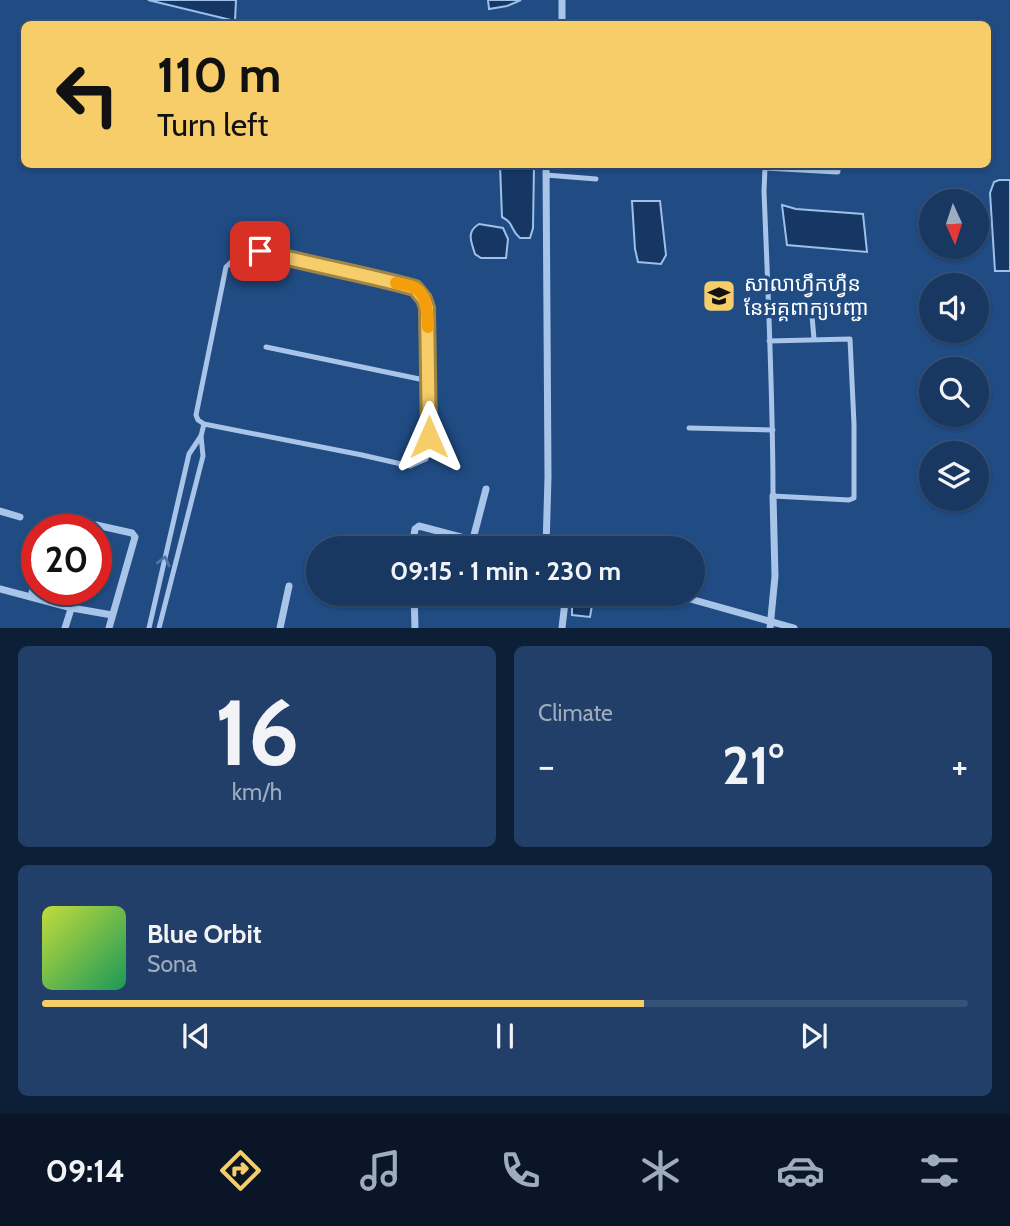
<!DOCTYPE html>
<meta charset="utf-8">
<style>
:root{--surface:#183862;--page:#213f68;--text:#f1f3f6;--muted:#9facbe;--line:#365277;--accent:#f6cd69}
body{margin:0;font-family:Cabin,"Noto Sans Khmer",sans-serif;background:var(--page);color:var(--text);height:100vh;display:flex;flex-direction:column;font-size:26px;white-space:nowrap}
*{box-sizing:border-box;margin:0}
p{font-size:23px;color:var(--muted)}
.icon{flex:none;width:38px;height:38px;fill:none;stroke:currentColor;stroke-width:2;stroke-linecap:round;stroke-linejoin:round}
.map{position:relative;height:628px;overflow:hidden}
.details{display:flex;flex-direction:column;gap:18px;padding:18px;background:#0d1f36;flex:1}
.details>*{flex:none}
.hud{position:absolute;left:21px;top:21px;width:970px;height:147px;border-radius:10px;box-shadow:0 2px 5px #0004,0 0 0 2px var(--line);background:#f6cd69;color:#111;overflow:hidden}
.needle{width:46px;rotate:177deg}
.controls{position:absolute;left:919px;top:189px;display:grid;gap:14px}
.controls a{display:grid;place-items:center;width:70px;height:70px;border-radius:50%;background:var(--surface);box-shadow:0 2px 5px #0004,0 0 0 2px var(--line);font-size:35px}
.speed{position:absolute;left:21px;top:514px;display:flex;gap:14px;font-size:35px;font-weight:700;text-align:center}
.speed>*{display:grid;place-content:center;width:91px;height:91px;border-radius:50%;background:var(--surface);box-shadow:0 2px 5px #0004,0 0 0 2px var(--line);line-height:1}
.speed .limit{border:10px solid #d22;background:#fff;color:#111}
.pin{position:absolute;display:grid;place-items:center;width:60px;height:60px;color:#fff;margin:-30px;border-radius:14px;box-shadow:0 4px 10px #0006}
.me{position:absolute;width:77px;margin:-38px;rotate:0deg;stroke-linejoin:round;filter:drop-shadow(0 0 5px #0008)}
.turn{display:flex;align-items:center;gap:24px;height:147px;padding:0 21px;font-size:32px}
.turn .icon{width:91px;height:91px;stroke-width:2.5}
.turn b{display:block;font-size:49px;line-height:60px}
.big{font-size:52px;font-weight:800;line-height:1.1}
.details .widget{flex:1;display:flex;flex-direction:column;justify-content:center;gap:10px;min-width:0;padding:0 24px;border-radius:10px;background:var(--page)}
.details .dial{align-items:center;gap:0}
.dial b{font-size:91px;line-height:1}
.song{display:flex;align-items:center;gap:21px}
.cover{width:84px;height:84px;border-radius:10px;background:linear-gradient(135deg,hsl(70 70% 55%),hsl(150 70% 35%))}
.played{height:7px;border-radius:4px;background:linear-gradient(90deg,var(--accent) 65%,var(--line) 65%)}
.keys{display:flex;justify-content:space-around;direction:ltr}
.heat{display:flex;justify-content:space-between;align-items:center;font-size:38px;direction:ltr}
.details .tiles{flex:1;display:grid;gap:18px;grid-template-columns:1fr 1fr}
.widget:last-child{grid-column:span 2}
.trip{position:absolute;left:306px;top:536px;width:399px;height:70px;border-radius:35px;background:var(--surface);box-shadow:0 2px 5px #0004,0 0 0 2px var(--line);font-weight:800;line-height:70px;text-align:center}
.dock{display:flex;height:112px;justify-content:space-around;align-items:center;background:#0a1627;color:var(--muted)}
.dock .icon{width:49px;height:49px}
.dock .selected{color:var(--accent)}
.dock b{font-size:32px;color:var(--text)}
.map>svg:first-child{display:block}
.water{fill:#163763;stroke:#9cc0ea;stroke-width:2}
.lines{fill:none;stroke-linecap:round;stroke-linejoin:round}
.path{stroke:#a8c5e9;stroke-width:2;stroke-dasharray:3.5 5;stroke-linecap:butt}
.service{stroke:#a8c5e9;stroke-width:5}
.minor{stroke:#a8c5e9;stroke-width:7}
.oneway{stroke:#5076a7}
.route-casing{stroke:#a08544;stroke-width:18}
.route{stroke:#f6cd69;stroke-width:12}
.slow{stroke:#f59e0b;stroke-width:12}
.labels{text-anchor:middle;stroke-width:7;stroke-linejoin:round;paint-order:stroke}
.poi-label{font-size:21px;fill:#fff;stroke:#204b83;text-anchor:start}
</style>
<div class="map">
<svg width="1010" height="628" viewBox="0 0 1010 628">
<rect width="100%" height="100%" fill="#204b83"/>
<!-- water -->
<g class="water">
<path d="M148,0h88l-1,21z"/>
<path d="M488,0h33l-14,6 -18,3z"/>
<path d="M500,165h34l-1,63 -3,10h-10c-10,-8 -5,-14 -18,-21z"/>
<path d="M999,180h11v91h-15l-5,-78 4,-11z"/>
<path d="M632,201h28l6,54 -5,9 -23,-2 -3,-13z"/>
<path d="M782,205l14,4 67,5 4,38 -80,-7z"/>
<path d="M479,224l24,4 5,11 -2,19h-25l-6,-4c-4,-13 -9,-22 4,-30z"/>
<path d="M572,593h22l-4,24 -18,-2z"/>
</g>
<g class="lines">
<!-- path -->
<path class="path" d="M748,164l9,2"/>
<!-- service -->
<g class="service">
<path d="M765,167l-1,24c4,102 9,203 9,305l76,4 5,-2v-74l-4,-85 -81,2"/>
<path d="M546,175l50,4"/>
<path d="M812,316l2,23"/>
<path d="M266,347l163,34"/>
<path d="M689,428l84,2"/>
<path d="M149,628l40,-174 12,-18"/>
<path d="M159,628l44,-172 -2,-20 3,-12 158,31 48,11 16,-7 3,-6v-72l-2,-73 -3,-9 -9,-11 -42,-12 -72,-14 -41,-11 -18,1 -16,15 -30,148 2,5 6,4"/>
</g>
<!-- minor -->
<g class="minor">
<path d="M562,24v-24"/>
<path d="M765,164v3l72,4"/>
<path d="M0,511l20,6"/>
<path d="M92,530l4,-5 36,8 3,4 -26,91"/>
<path d="M473,539l13,-50"/>
<path d="M412,548l3,-19 4,-3 83,22"/>
<path d="M546,548l2,-71 -2,-313"/>
<path d="M0,589l72,19 40,7"/>
<path d="M414,593l1,35"/>
<path d="M669,593l125,35"/>
<path d="M31,596l6,-20"/>
<path d="M65,628l12,-38"/>
<path d="M280,628l9,-42"/>
<path d="M562,628l4,-35"/>
<path d="M770,628l5,-52 -2,-80"/>
</g>
</g>
<!-- one-way arrows -->
<defs><path id="oneway-chevron" d="M-2-3.5L2.5 0L-2 3.5" fill="none" stroke-width="1.6" stroke-linecap="round" stroke-linejoin="round" transform="scale(1.75)"/></defs>
<use class="oneway" href="#oneway-chevron" transform="translate(164 561) rotate(-77)"/>
<g class="lines">
<defs>
<path id="route" d="M260,251c52,14 104,23 155,37l9,11 3,9 2,129"/>
</defs>
<!-- route casing -->
<use href="#route" class="route-casing"/>
<!-- route -->
<use href="#route" class="route"/>
<!-- slow -->
<path class="slow" d="M396,283c6,1 14,2 19,5 13,7 12,26 13,39"/>
</g>
<!-- icons -->
<defs>
<symbol id="school-square" viewBox="-11 -11 22 22"><rect x="-9" y="-9" width="18" height="18" rx="4" fill="#f6cd69" stroke="#204b83"/><path d="M0-5L7-2L0 1L-7-2ZM-4 1L0 2.5L4 1V4Q0 6-4 4Z" fill="#111"/></symbol>
</defs>
<g fill-rule="evenodd">
<use href="#school-square" x="700" y="277" width="38" height="38"/>
</g>
<g class="labels">
<!-- poi labels -->
<g class="poi-label">
<text x="744" y="291">សាលាហ្វឹកហ្វឺន<tspan x="744" dy="24">នែអគ្គពាក្យបញ្ជា</tspan></text>
</g>
</g>
</svg>
<div class="controls">
<a><svg class="needle" viewBox="-14 -14 28 28"><path d="M0-13l5 13h-10z" fill="#e53935"/><path d="M0 13l5-13h-10z" fill="#9facbe"/></svg></a>
<a><svg class="icon" aria-label="sound" viewBox="0 0 24 24"><path d="M4 9h4l5-4v14l-5-4H4zM17 9q2 3 0 6"/></svg></a>
<a><svg class="icon" aria-label="search" viewBox="0 0 24 24"><circle cx="10" cy="10" r="6"/><path d="M15 15l6 6"/></svg></a>
<a><svg class="icon" aria-label="layers" viewBox="0 0 24 24"><path d="M12 4l9 5-9 5-9-5zM3 14l9 5 9-5"/></svg></a>
</div>
<div class="speed"><div class="limit">20</div></div>
<div class="pin" style="left:260px;top:251px;background:#d93025"><svg class="icon" aria-label="arrive" viewBox="0 0 24 24"><path d="M6 21V4h12l-3 4 3 4H6"/></svg></div>
<svg class="me" style="left:429px;top:437px" viewBox="-20 -20 40 40"><path d="M0-17L14 15 0 8-14 15z" fill="#f6cd69" stroke="#fff" stroke-width="4"/></svg>
<div class="trip">09:15 · 1 min · 230 m</div>
<div class="hud">
<div class="turn"><svg class="icon" aria-label="left" viewBox="0 0 24 24"><path d="M17 20v-9H6M10 6l-5 5 5 5"/></svg><div><b>110 m</b>Turn left</div></div>
</div>
</div>
<section class="details">
<div class="tiles">
<div class="widget dial"><b>16</b><p>km/h</p></div>
<div class="widget"><p>Climate</p>
<div class="heat"><a>−</a><b class="big">21°</b><a>+</a></div>
</div>
<div class="widget">
<div class="song"><i class="cover"></i><div><b>Blue Orbit</b><p>Sona</p></div></div>
<div class="played"></div>
<div class="keys"><svg class="icon" aria-label="previous" viewBox="0 0 24 24"><path d="M18 5L8 12l10 7zM5 5v14"/></svg><svg class="icon" aria-label="pause" viewBox="0 0 24 24"><path d="M8 5v14M16 5v14"/></svg><svg class="icon" aria-label="next" viewBox="0 0 24 24"><path d="M6 5l10 7-10 7zM19 5v14"/></svg></div>
</div>
</div>
</section>
<nav class="dock">
<b>09:14</b>
<svg class="icon selected" aria-label="directions" viewBox="0 0 24 24"><path d="M12 3l9 9-9 9-9-9zM9 14v-3h6M13 9l2 2-2 2"/></svg>
<svg class="icon" aria-label="music" viewBox="0 0 24 24"><path d="M9 18V5l10-2v13"/><circle cx="6" cy="18" r="3"/><circle cx="16" cy="16" r="3"/></svg>
<svg class="icon" aria-label="phone" viewBox="0 0 24 24"><path d="M5 4h4l2 5-3 2q2 4 5 5l2-3 5 2v4C11 20 4 13 5 4z"/></svg>
<svg class="icon" aria-label="climate" viewBox="0 0 24 24"><path d="M12 3v18M4 7l16 10M4 17L20 7"/></svg>
<svg class="icon" aria-label="car" viewBox="0 0 24 24"><path d="M5 17H2v-5l4-1 3-4h7l3 4 3 1v5h-3M9 17h6M6 11h13"/><circle cx="7" cy="17" r="2"/><circle cx="17" cy="17" r="2"/></svg>
<svg class="icon" aria-label="filters" viewBox="0 0 24 24"><path d="M4 7h16M4 17h16"/><circle cx="9" cy="7" r="2"/><circle cx="15" cy="17" r="2"/></svg>
</nav>
